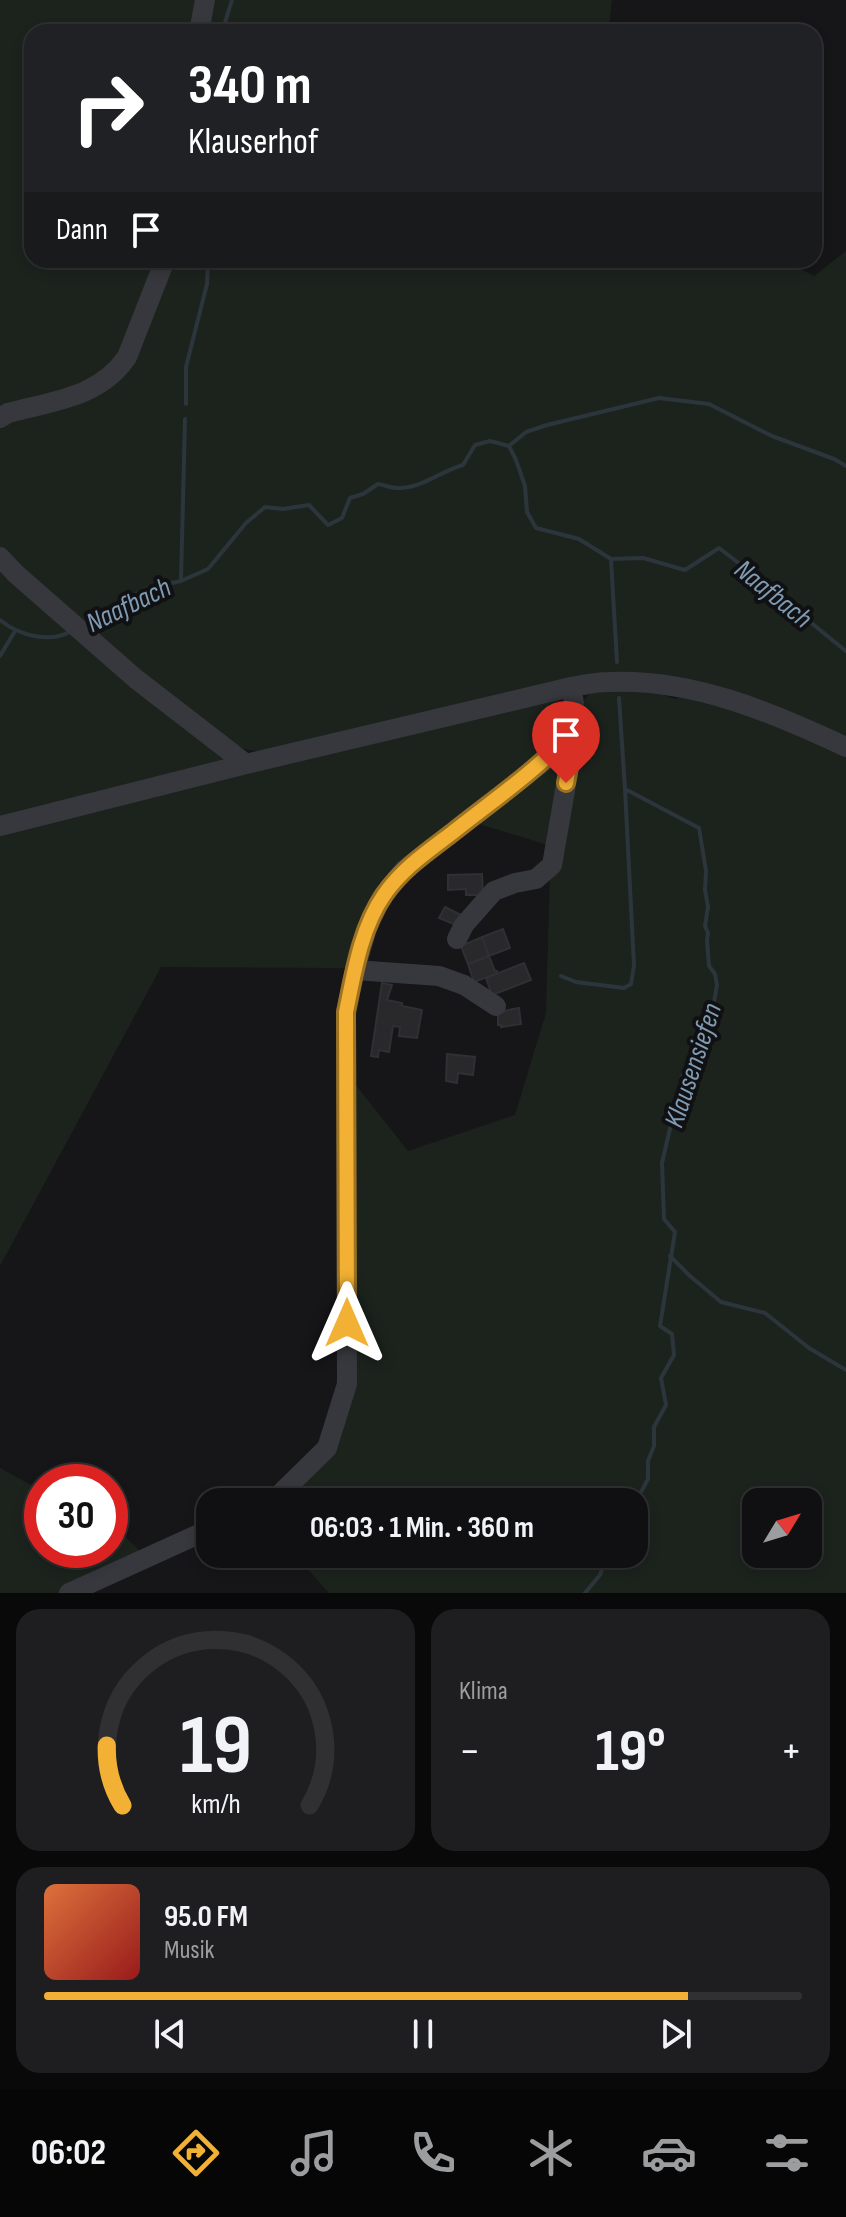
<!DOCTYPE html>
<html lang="de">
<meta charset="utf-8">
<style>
:root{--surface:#101012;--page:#1e1e20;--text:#f1f3f6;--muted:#9c9d9f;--line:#303032;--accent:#f2b134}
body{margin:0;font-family:"Sofia Sans Condensed",sans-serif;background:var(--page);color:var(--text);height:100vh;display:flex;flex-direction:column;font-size:30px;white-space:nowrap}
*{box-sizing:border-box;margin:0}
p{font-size:26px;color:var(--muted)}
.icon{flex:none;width:44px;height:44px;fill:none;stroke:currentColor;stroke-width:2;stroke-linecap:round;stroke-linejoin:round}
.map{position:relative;height:1593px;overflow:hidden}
.panel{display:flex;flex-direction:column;gap:16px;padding:16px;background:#09090a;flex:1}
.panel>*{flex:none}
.hud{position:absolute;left:24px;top:24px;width:798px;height:244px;border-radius:24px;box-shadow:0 4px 12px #0003,0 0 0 2px var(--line);background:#202124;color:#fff;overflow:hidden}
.needle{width:52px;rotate:52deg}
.buttons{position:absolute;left:742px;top:1488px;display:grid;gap:16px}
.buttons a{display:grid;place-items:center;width:80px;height:80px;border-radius:16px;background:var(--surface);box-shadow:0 4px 12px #0003,0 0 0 2px var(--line);font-size:40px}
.speed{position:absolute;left:24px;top:1464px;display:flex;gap:16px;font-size:40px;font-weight:700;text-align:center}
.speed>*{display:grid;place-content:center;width:104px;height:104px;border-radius:50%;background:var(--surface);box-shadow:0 4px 12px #0003,0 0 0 2px var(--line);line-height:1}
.speed .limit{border:12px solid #d22;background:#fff;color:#111}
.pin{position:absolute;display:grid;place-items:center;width:68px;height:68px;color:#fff;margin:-82px -34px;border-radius:50% 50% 50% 0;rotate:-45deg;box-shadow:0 0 8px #0007}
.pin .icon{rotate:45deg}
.me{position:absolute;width:88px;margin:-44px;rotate:0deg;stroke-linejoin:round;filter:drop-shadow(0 0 6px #0008)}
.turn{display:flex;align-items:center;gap:28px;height:168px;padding:0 32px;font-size:36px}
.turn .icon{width:104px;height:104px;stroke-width:2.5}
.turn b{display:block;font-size:56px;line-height:68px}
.then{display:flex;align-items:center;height:76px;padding:0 32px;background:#0003;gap:16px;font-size:30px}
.big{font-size:60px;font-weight:700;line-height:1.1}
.panel .card{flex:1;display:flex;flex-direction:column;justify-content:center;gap:12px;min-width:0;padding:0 28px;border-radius:24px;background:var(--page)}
.panel .dial{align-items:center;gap:0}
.dial svg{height:208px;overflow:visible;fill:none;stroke:var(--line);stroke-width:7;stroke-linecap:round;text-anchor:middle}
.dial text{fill:var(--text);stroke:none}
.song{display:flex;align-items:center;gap:24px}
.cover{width:96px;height:96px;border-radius:12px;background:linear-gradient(135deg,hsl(20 70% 55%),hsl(0 70% 35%))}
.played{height:8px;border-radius:4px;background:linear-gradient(90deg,var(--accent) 85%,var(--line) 85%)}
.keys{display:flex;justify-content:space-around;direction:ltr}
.heat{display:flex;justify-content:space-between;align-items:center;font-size:44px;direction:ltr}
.panel .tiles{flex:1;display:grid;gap:16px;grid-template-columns:1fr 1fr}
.card:last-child{grid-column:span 2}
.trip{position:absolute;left:196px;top:1488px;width:452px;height:80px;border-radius:24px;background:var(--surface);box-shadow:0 4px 12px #0003,0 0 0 2px var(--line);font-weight:700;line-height:80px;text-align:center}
.tabs{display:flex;height:128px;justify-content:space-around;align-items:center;background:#060607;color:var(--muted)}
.tabs .icon{width:56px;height:56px}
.tabs .current{color:var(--accent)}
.tabs b{font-size:36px;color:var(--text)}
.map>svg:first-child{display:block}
.green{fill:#1c231d;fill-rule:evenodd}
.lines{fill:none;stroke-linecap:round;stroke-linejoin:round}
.stream{stroke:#2c353c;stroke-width:4}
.building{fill:#29292c;stroke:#303034;stroke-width:2}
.minor{stroke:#37383d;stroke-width:20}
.route-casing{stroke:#9d7322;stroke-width:20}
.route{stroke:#f2b134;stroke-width:14}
.labels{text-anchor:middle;stroke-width:8;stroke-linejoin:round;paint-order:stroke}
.water-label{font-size:28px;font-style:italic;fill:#7f9bb3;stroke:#111113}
</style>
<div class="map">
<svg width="846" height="1593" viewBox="0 0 846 1593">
<rect width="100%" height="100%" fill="#161618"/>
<!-- green -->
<g class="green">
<path d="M0,0h612l-4,32h-576v228h751l31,16 32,-25v1342h-517l-35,-39h340v-52h-356l65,-77 12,-341 53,67 107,-36 31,-102 4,-140 29,-167 11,-13 55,-4 30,10 7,-2 -73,-20 -346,75 -19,-3 -19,-10 -2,24 -223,56zM756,1502h52v52h-52z"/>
<path d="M559,700l6,6 3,8 -14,32 -149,118 -58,104 -186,-1 -161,299v-436z"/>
<path d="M562,755l-11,91 -72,-22z"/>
<path d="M0,1468l42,23v59h68v-21l15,8 16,15 -78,41h-63z"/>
</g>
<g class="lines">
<!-- stream -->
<g class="stream">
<path d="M222,32l10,-32"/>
<path d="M186,404v-37l21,-83 1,-24"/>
<path d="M509,446l17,-14 21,-7 112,-27 50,6 63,32 62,23 12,7"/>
<path d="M611,559l6,103"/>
<path d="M181,580l4,-161"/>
<path d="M0,620c18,15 50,24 71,11"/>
<path d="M82,625l63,-36 36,-8 27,-12 38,-46 19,-16 18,2 26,-4 19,20 14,-7 8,-20 13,-4 15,-10c6,1 13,4 19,4 24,1 44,-17 66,-23l12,-20 15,-4 19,5 7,14 9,26 2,26 9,16 43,11 32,20 32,-1 42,12 34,-22c44,33 84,69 127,103"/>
<path d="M0,656l15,-25"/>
<path d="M619,698l6,91 74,39 7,43 -1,19 3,17 -3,19 3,7 -1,7 2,26 6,8 2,11 -4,23 -31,69 -20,86 2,56 11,13 -15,94 12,8 2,21 -13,23 5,27 -12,22v19l-6,15v18l-14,26"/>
<path d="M561,976l15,6 48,6 7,-4 3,-18 -9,-177"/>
<path d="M670,1256l20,20 31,26 44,11 44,35 37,22"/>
<path d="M585,1593l15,-18 7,-21"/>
</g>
</g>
<!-- building -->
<g class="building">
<path d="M482,874l1,21h-17v-6l-18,1v-15z"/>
<path d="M445,907l16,8 -5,10 -17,-7z"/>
<path d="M503,929l7,19 -21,8 -7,-19z"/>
<path d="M482,937l7,19 -21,8 -7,-18z"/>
<path d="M489,956l6,15h2l1,2 -24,9 -6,-18z"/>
<path d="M524,963l7,17 -39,15 -6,-17z"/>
<path d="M382,983l10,2 -5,15 15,3v3l20,4 -5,28 -18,-2 1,-9 -7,-1 -4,26 -10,-2 -1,7 -7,-1z"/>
<path d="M519,1008l2,16 -20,3v-2h-3v-13z"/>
<path d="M447,1054l28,3 -2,18 -15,-2 -1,10 -11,-2z"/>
</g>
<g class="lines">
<!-- minor -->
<g class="minor">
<path d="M199,32l6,-32"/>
<path d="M0,418l8,-5c44,-12 91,-15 119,-56l38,-97"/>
<path d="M0,557l16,17 120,105 110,85"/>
<path d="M0,826l246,-62 325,-77c12,-2 25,-5 37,-5 84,-4 163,30 238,65"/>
<path d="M457,939l7,-14 30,-34 21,-8 21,-4 16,-14 19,-109 -1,-22"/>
<path d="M355,970l84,6 25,9 32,21"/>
<path d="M269,1502l6,-3 52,-51 20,-64 -1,-372 9,-42 12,-42 15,-31 22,-27 144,-112 22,-24 4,-31 -3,-16"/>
<path d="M69,1593l141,-64"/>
</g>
</g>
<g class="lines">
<defs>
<path id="route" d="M347,1323l-1,-311c8,-39 15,-84 38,-117 18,-26 43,-43 68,-62 40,-32 83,-61 118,-99l1,22 -5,27"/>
</defs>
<!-- route casing -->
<use href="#route" class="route-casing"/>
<!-- route -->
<use href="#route" class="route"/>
</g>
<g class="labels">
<!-- water labels -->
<g class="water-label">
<text transform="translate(774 593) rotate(39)" y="10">Naafbach</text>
<text transform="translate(128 604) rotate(-26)" y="10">Naafbach</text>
<text transform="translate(692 1065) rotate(-72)" y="10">Klausensiefen</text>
</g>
</g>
</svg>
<div class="buttons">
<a><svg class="needle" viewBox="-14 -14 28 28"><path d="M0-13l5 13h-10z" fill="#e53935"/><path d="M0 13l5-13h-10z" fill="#9c9d9f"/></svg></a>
</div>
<div class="speed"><div class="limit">30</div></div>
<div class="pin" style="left:566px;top:783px;background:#d93025"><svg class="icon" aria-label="arrive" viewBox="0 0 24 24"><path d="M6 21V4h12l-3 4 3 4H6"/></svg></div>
<svg class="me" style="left:347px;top:1323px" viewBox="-20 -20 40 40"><path d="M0-17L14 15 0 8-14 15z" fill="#f2b134" stroke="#fff" stroke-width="4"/></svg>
<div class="trip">06:03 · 1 Min. · 360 m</div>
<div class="hud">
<div class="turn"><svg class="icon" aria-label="right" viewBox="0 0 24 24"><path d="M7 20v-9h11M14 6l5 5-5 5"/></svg><div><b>340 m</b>Klauserhof</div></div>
<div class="then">Dann<svg class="icon" aria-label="arrive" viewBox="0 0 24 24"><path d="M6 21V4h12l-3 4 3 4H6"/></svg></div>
</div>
</div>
<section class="panel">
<div class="tiles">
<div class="card dial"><svg viewBox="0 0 100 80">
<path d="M14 69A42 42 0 1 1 86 69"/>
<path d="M14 69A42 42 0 0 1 8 46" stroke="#f2b134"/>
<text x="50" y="56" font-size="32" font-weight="700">19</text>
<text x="50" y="72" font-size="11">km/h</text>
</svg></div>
<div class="card"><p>Klima</p>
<div class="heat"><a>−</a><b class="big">19°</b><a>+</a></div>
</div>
<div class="card">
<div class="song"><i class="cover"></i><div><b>95.0 FM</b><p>Musik</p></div></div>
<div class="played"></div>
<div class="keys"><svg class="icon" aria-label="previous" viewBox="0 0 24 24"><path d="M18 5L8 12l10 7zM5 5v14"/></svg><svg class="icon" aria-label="pause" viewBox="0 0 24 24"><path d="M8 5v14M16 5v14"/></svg><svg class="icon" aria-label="next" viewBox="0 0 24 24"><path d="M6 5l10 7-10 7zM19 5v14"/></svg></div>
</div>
</div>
</section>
<nav class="tabs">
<b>06:02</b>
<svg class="icon current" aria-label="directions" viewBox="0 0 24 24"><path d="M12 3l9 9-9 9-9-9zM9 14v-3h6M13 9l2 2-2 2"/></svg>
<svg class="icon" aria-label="music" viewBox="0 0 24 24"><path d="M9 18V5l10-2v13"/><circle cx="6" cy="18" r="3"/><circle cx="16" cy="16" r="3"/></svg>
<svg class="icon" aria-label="phone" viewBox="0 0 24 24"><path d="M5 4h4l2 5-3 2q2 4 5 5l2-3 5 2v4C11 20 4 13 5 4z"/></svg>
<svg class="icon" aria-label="climate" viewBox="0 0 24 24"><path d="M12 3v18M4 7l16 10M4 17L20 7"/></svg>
<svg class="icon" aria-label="car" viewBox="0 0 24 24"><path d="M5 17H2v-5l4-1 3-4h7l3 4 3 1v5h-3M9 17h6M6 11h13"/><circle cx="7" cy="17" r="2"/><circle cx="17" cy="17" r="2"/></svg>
<svg class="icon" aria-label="filters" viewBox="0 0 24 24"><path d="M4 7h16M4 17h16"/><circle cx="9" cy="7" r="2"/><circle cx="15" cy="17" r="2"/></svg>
</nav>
